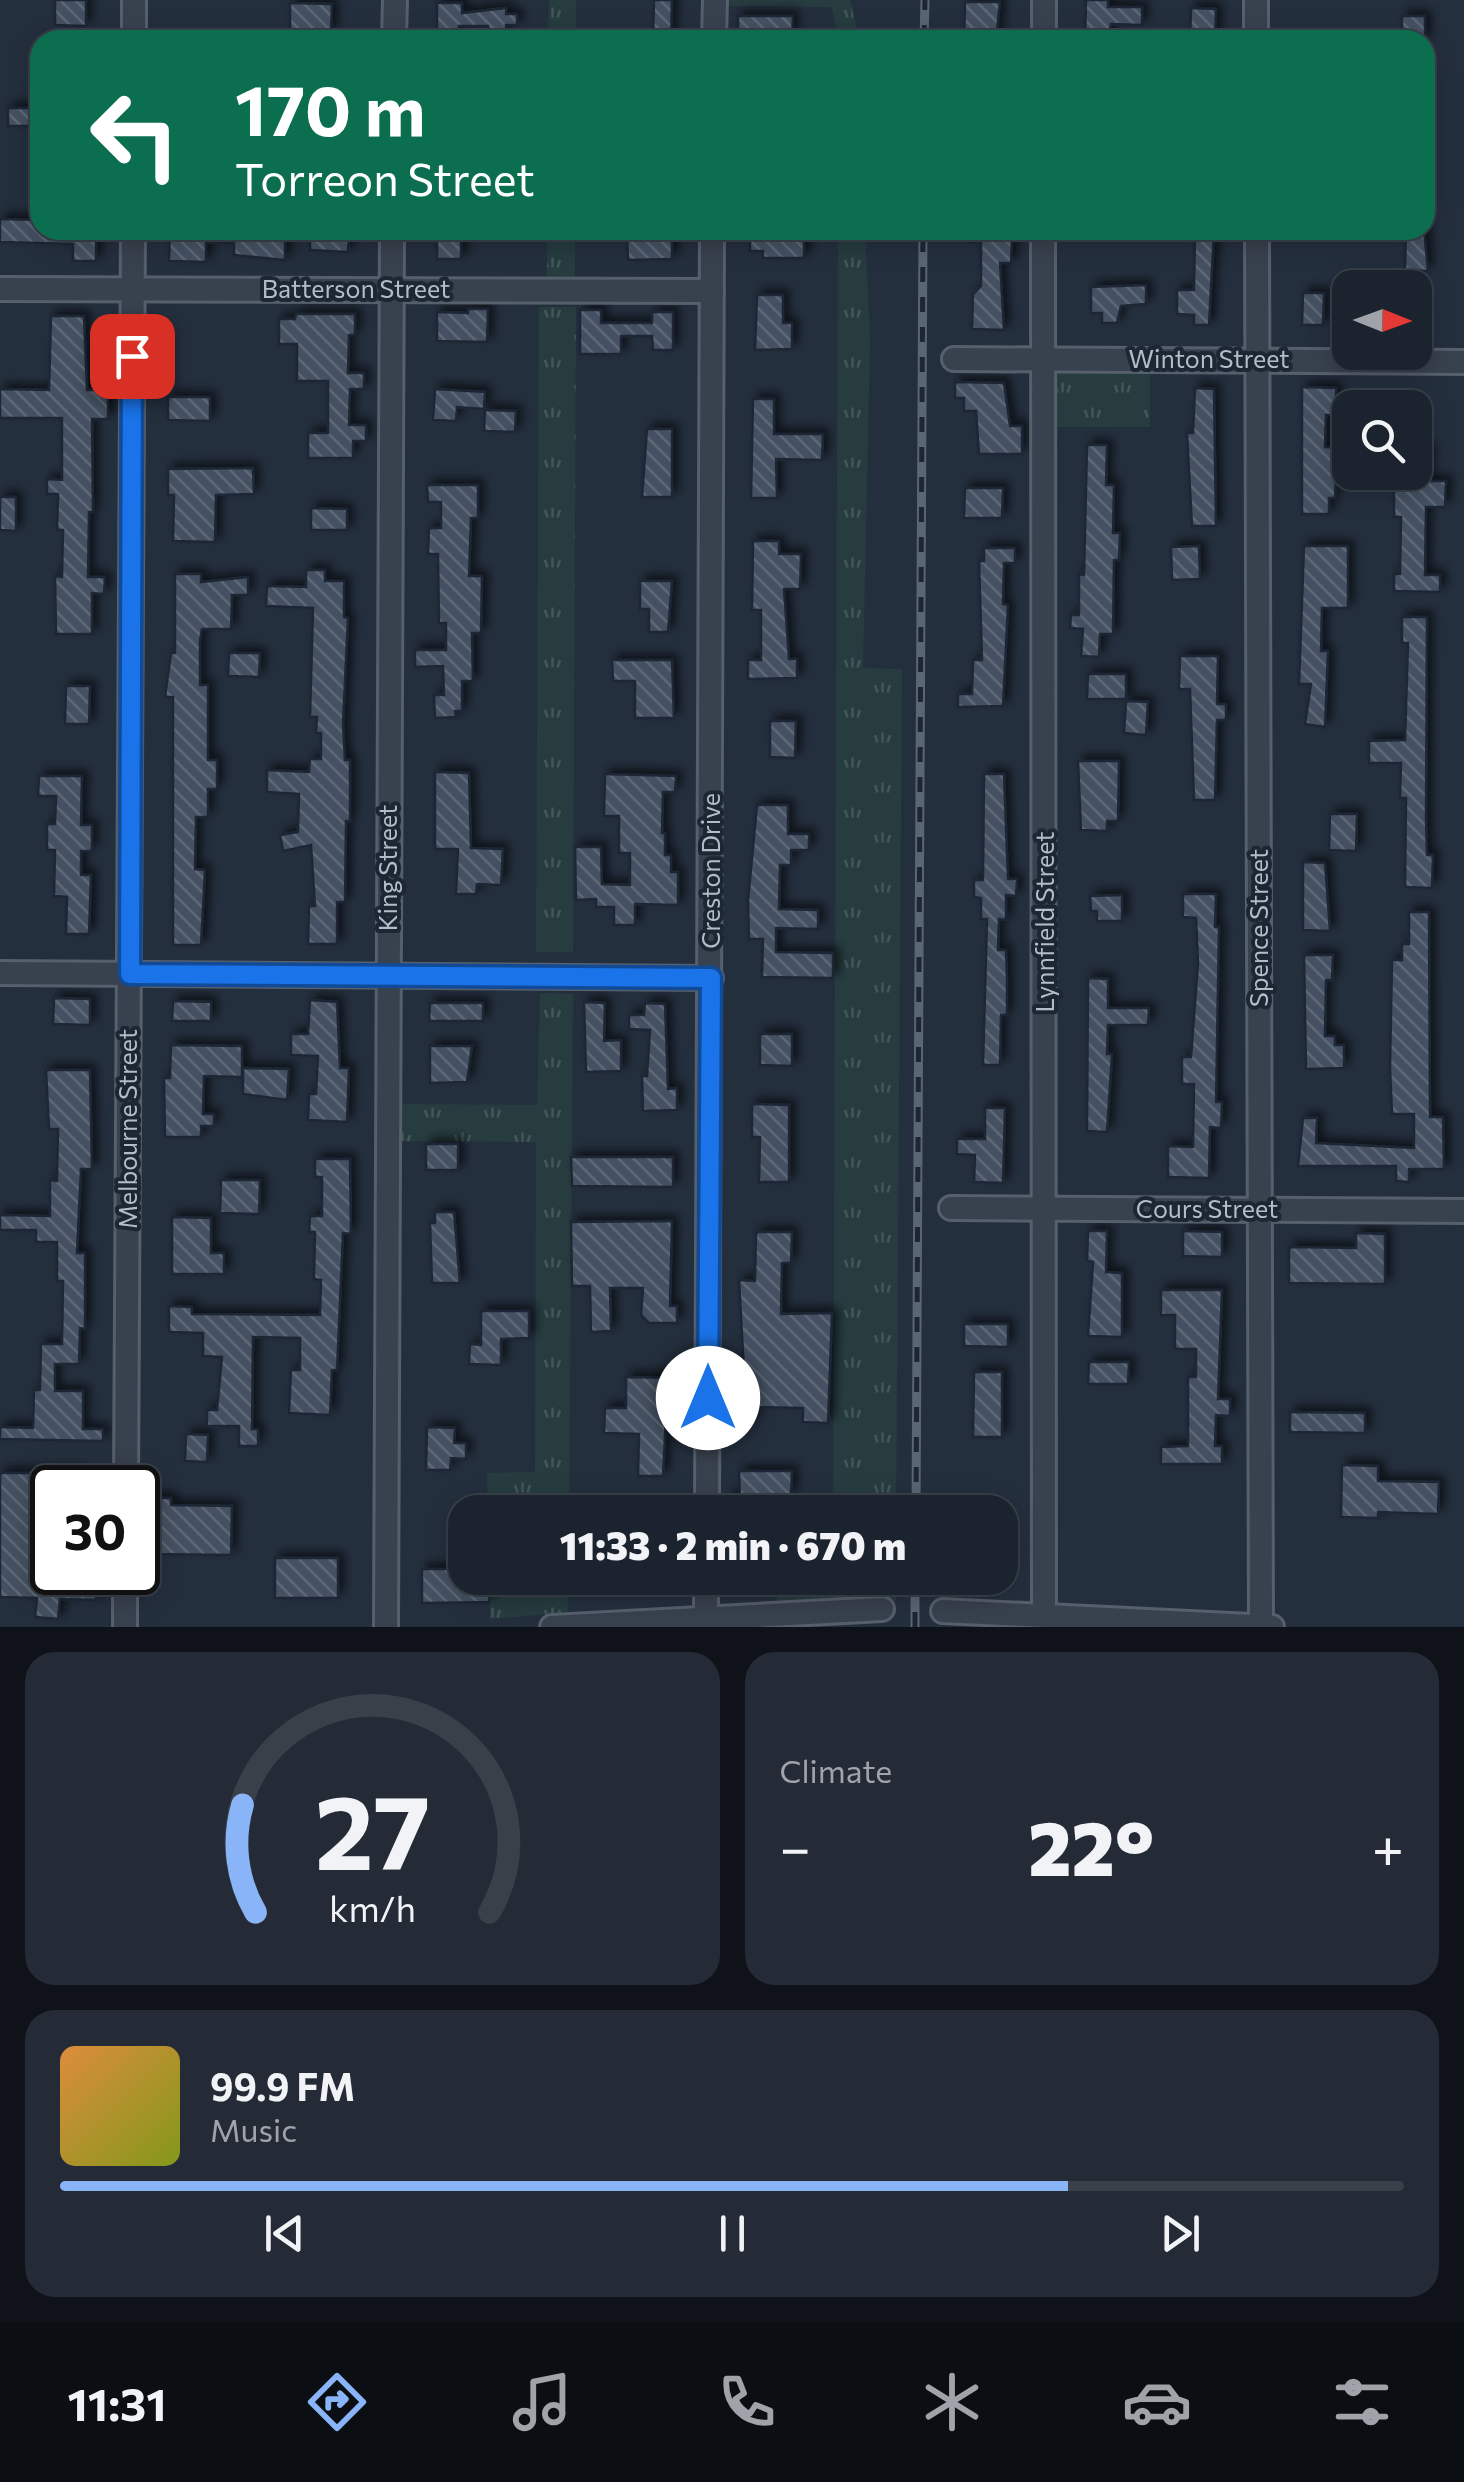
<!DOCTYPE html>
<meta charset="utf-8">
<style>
:root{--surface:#1b232e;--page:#242b36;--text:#f1f3f6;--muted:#a0a4aa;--line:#39404a;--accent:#8ab4f8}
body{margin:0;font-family:Commissioner,sans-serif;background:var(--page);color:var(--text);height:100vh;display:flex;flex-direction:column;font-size:38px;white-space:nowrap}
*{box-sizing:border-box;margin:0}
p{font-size:32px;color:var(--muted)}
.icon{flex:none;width:55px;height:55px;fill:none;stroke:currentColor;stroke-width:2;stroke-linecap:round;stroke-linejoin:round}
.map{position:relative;height:1627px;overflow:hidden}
.side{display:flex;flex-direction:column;gap:25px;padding:25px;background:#0f1319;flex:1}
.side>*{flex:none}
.guide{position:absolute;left:30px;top:30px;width:1405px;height:210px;border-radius:30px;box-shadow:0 5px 25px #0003,0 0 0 2px var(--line);background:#0b6e4f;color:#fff;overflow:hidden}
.needle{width:65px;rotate:91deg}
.tools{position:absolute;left:1332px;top:270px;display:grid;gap:20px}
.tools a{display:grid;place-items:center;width:100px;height:100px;border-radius:20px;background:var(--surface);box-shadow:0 5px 25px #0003,0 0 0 2px var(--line);font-size:50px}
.speed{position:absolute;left:30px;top:1465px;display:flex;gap:20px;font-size:50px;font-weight:700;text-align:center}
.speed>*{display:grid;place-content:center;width:130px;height:130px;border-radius:50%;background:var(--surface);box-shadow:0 5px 25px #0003,0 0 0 2px var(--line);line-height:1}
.speed .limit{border:5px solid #111;border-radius:15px;background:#fff;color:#111}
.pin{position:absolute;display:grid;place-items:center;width:85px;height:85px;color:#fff;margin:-42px;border-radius:20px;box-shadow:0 5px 15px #0006}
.me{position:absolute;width:110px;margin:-55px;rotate:0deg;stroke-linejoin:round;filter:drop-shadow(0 0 8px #0008)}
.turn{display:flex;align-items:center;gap:35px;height:210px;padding:0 40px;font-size:45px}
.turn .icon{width:130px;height:130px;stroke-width:2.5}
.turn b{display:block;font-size:70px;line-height:85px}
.big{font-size:75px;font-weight:800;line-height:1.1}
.side .card{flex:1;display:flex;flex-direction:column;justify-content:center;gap:15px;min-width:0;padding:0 35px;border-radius:30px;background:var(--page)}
.side .dial{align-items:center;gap:0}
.dial svg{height:260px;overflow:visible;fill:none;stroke:var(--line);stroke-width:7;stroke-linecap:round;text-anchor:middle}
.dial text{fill:var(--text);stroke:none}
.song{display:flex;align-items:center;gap:30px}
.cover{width:120px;height:120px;border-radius:15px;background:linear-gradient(135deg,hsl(30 70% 55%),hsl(70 70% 35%))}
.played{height:10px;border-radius:5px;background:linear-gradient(90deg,var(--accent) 75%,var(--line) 75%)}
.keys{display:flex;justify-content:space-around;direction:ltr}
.heat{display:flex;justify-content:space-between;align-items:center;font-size:55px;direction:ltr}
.side .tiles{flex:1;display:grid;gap:25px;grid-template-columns:1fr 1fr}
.card:last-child{grid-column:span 2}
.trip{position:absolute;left:448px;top:1495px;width:570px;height:100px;border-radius:30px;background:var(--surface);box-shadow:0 5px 25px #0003,0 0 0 2px var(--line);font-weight:800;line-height:100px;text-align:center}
.dock{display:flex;height:160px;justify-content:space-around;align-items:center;background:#0b0e12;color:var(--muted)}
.dock .icon{width:70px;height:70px}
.dock .active{color:var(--accent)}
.dock b{font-size:45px;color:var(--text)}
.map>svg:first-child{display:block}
.grass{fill:url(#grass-tufts)}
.building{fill:url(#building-back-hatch);stroke:#1f2835;stroke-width:2.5;filter:url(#shadow)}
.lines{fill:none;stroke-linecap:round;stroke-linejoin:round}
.minor-casing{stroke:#565f6c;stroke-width:28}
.minor{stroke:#38414e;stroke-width:22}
.rail-casing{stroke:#5a6575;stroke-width:9}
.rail{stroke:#1d2633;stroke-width:5;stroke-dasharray:15;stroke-linecap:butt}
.route-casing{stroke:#114b97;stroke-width:25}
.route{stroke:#1a73e8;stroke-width:18}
.labels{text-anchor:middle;stroke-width:8;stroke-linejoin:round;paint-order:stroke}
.street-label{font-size:25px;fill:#b4bcc9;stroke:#1d2633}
</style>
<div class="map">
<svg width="1464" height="1627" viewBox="0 0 1464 1627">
<defs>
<pattern id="grass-tufts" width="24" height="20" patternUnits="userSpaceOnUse" patternTransform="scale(2.5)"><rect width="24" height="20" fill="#263c3f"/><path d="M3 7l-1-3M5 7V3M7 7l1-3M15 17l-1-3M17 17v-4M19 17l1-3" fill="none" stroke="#435659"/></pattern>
<pattern id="building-back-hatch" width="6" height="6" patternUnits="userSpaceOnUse" patternTransform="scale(2.5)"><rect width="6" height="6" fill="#455162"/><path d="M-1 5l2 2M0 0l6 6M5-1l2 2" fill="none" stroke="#5d6877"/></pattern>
<filter id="shadow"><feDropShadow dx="5.5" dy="-5.5" stdDeviation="5" flood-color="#0009"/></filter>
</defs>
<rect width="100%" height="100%" fill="#242f3e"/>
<!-- grass -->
<g class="grass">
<path d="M549,0h27v40h-28z"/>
<path d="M726,0h124l9,40h-21l-6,-33 -103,-1z"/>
<rect x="547" y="230" width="28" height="47"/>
<path d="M838,230h27l5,109 -7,329 39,1 -6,843h-117l1,-14 53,-1z"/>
<path d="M539,307h37l-3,645h-37z"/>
<path d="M1057,370l93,1v56h-93z"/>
<path d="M540,993l33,1 -4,518h-81l-1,-39 48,-1 1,-330 -141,-1v-37l142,1z"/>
<path d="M489,1578h79v34l-78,7z"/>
<path d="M777,1578h119v23l-119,4z"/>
</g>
<!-- building -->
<g class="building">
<path d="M55,0h31v26l-31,-1z"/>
<path d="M654,0h18l-1,39 -18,-1z"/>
<path d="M1086,0h22v7h34v18l-31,-1 -3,16h-23z"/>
<path d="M965,2h35l-4,38 -32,-1z"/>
<path d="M290,3l42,1 -1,29 -41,-1z"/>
<path d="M437,3h25v10l44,-5v6h11v11h-11v8l-18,-1v-6h-29v14h-22z"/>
<path d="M1191,8l25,1 -1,31h-25z"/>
<path d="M738,16h55l-1,20h-54z"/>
<rect x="1402" y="16" width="23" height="24"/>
<rect x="8" y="108" width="30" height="18"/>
<path d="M0,219l40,1v10h56v31h-23v-17l-73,-2z"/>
<path d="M170,230h95v10l20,1v19l-51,-5v-12l-28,-1v20l-37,-1z"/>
<path d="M310,230l39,1 -1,21 -38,-2z"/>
<rect x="437" y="230" width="24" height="29"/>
<path d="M969,230h30v9h13l-1,24h-11l4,67 -32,-1 1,-35 8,-8v-44h-11z"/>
<path d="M1406,230h18l4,41 -23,-1z"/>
<path d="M1195,231h19l-5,94h-15v-10l-17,-1v-24h17z"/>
<path d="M750,234l54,1v23h-41v-7h-13z"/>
<path d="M672,235v24l-44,1 -1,-24z"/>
<path d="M1146,285v19l-25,2 -4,17h-15v-10h-11v-26z"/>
<path d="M1303,293h21l-1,32h-21z"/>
<path d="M757,295h26v28h9v26l-37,1z"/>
<path d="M468,309h20l-1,33 -50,-1v-29l31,1z"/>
<path d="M580,310h21v13h51v-11h21v38h-20l-1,-14h-31v18h-41z"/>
<path d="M296,314h59v21h-6l-1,38h16v16h-14l-1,36h17v16h-13v17h-45v-25h20v-52h-31v-37h-18v-25h16z"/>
<path d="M51,316h33l3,74h21v29h-16l1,93h-4l-1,65h17l-1,17 -12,-1v41h-36l-1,-58 7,1 1,-47h-6l1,-36h-11v-15l15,1v-62h-62v-29l49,1z"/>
<path d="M955,382l49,1 6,43h12v28h-43l-3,-43h-12v-13h-9z"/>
<path d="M1302,387l34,1v27h-10l-1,32 20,1 -1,27 -8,-1 -1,24h-6v16h-27z"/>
<path d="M1195,388l19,1 2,137h-24l-5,-93h6z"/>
<path d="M435,389l50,3 -1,17 -27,-2 -1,14 -23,-1z"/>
<path d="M168,397h42v24l-42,-1z"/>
<path d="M753,399h21v35h49l-1,26 -46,-1 1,39h-26z"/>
<path d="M485,410l31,1 -1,21 -31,-1z"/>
<path d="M647,429h25v68h-30z"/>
<path d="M1087,445h20l-1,40h8l-1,48h7l-1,27h-5l-1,74h-13l-1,23 -18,-1 2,-27 -13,-1 1,-13h8v-41l5,1z"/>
<path d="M1415,449h13l-1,32h19l-1,26h-19l-1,68h15v17l-46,-1v-17h6l1,-57h-7v-36h21z"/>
<path d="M253,468l1,26 -38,1 -1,47 -42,-1 1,-46h-6v-26z"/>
<path d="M427,485h51v33h-7l-2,58h13l-1,57h-9l1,48h-11v30h-7l1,6 -21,1 -1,-23h10l-1,-29 -28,1v-17h31v-27h-7l-1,-69h-10l1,-26h12v-26h-13z"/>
<path d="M965,488h38l-1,30h-38z"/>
<path d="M0,497h16v34l-16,-1z"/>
<path d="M311,508l36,1v21h-36z"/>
<path d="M753,541h26v13h22l-1,35h-16l5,70h8v19l-49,1v-19h13v-50h-9z"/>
<path d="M1199,546l1,33 -28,1 -1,-33z"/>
<path d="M1304,546h44v62h-26l-1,43h7l-3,76 -20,-3 6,-40h-12z"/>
<path d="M984,548h31v15h-11l-1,41 5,1 -5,101 -45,1v-13h14l1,-34h9l-3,-99h5z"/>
<path d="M306,570h19v11h19v36l4,1 -5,106 2,36h5v61h-4l-1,81h-8v42h-29l1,-38h6l-4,-61 -28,6 -3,-16 18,-3 1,-38 -32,-2v-22l42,2 1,-13h11v-26h-5l1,-16h-7l3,-109 -47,-2 1,-20 39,1z"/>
<path d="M175,574h26v8l47,-5v18h-16l-1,34h-29l-2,11v45h8v75h9v29h-9v28h-12l-1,52 10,1 -4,75h-28v-248h-8l6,-44h4z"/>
<path d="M640,581h32l-4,51h-19v-23h-9z"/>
<path d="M1402,617h25l-1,202 1,36h6l-1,33 -27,-1 1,-89h-6l1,-35h-32v-22l36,-1 3,-97h-6z"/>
<path d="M229,653h31l-1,24 -31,-1z"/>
<path d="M1180,656h38l-1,48h9v16h-9l-2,80h-21l-4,-111h-11z"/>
<path d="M612,660h60l2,58h-39v-37h-22z"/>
<path d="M1088,674h38v25h-39z"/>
<path d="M66,686h24l-1,38h-24z"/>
<path d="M1126,701l22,1 -2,33 -22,-2z"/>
<path d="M770,721h26l-1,37 -25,-1z"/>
<path d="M1078,761h41l-1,60h-11v10l-26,-1z"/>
<path d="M435,772l34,1 2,75 32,1 -2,36 -24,-1 -1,10h-20l2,-45h-23z"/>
<path d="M605,774l71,2 -1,16h-12l-1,41h3v22h6v17h7v33l-43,-1v21h-21v-18h-18v-8l-20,1 -1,-53h26l1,37 28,1v-32h-11v-37h-15z"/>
<path d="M984,774h20l4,105h9l-1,17 -10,-1v25l-7,-1 -1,31h8l1,29v36h-6l-1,50h-17l4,-146h-6v-21l-7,-1v-17h9z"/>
<path d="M39,776h43l-1,49h11v26h-11v24h10l-2,59h-23l1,-37 -13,-1 1,-46h-8v-26h8l1,-28h-18z"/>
<path d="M757,805h31v29h21v16h-18v15h-11l-1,44 39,1v19l-42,-1v24l57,1v25l-71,-1 1,-38h-14l-1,-38z"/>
<path d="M1330,814h27l-1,37 -27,-1z"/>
<path d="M1303,862l22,1 5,68 -27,-1z"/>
<path d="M1183,894h33l-1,33h4l-3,175h6l-1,26 -11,-1 -1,51 -41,-1v-31l25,1 1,-63h-12v-27h9l7,-94 -2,-45 -13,-1z"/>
<path d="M1122,895v26h-25v-10h-6l-1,-15z"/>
<path d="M1409,912h20l1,205h13l1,52h-35v13l-13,-1v-15h-98l5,-48h14l-1,25 98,5v-34h-22l-2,-46 2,-108h10v-16h7z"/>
<path d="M1304,955h29l-1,25h-6l-1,56h10v9h9v23l-38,1z"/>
<path d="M1088,978l20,1v29h41l-1,17h-40l-1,29h5l-5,78 -20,-1z"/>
<path d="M54,998l36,1v26l-37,-1z"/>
<path d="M310,1000l27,2 3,66h9l-2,54 -39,-2 1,-26h7l2,-38 -27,-1v-21h17z"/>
<path d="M173,1001l38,1v19h-39z"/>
<path d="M584,1002l21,1 -1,38 17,-1v31l-35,1z"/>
<path d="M430,1003h53v18h-54z"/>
<path d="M645,1003l20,1 3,85 9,-1v22l-34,1 -1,-35h5l3,-46 -21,-1v-14h15z"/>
<path d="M760,1034h32v32l-32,-1z"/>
<path d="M171,1045l71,1v31l-38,-1 -1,38h11v12h-13v11h-36l-1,-59h6z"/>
<path d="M430,1046h42l-5,36 -37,1z"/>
<path d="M243,1068l46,1 -2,31 -44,-6z"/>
<path d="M46,1070h44l2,99h-11l-4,84h8v76l-5,-1 -1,36h-24v27h28v38h20v12l-103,-2v-12l33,1 1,-38h6l1,-46h21l1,-63h-6v-39h-21v-12h-36v-15l50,1v-36l7,1 1,-52h-9z"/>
<path d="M752,1104l37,1v77h-30l1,-45h-8z"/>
<path d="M985,1108h20l-2,75 -29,-1 1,-27 -18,-1v-15h28z"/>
<rect x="426" y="1144" width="32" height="26"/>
<path d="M571,1157h102v30l-101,-1z"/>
<path d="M315,1159h35l1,75 -8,-1 -6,137h-5l-2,45 -41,-2 2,-43h9v-32l-47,-1 -1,92h6v17h-19v-20h-32v-16h10l5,-53 -19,-1v-23l-34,-1v-26l23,1v7l128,1 1,-35 -7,-1 1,-47h-6l1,-16h12v-39h-7z"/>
<path d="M221,1180h39l-1,34 -39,-1z"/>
<path d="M435,1212h19l6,71h-28l-2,-60h5z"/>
<path d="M172,1217l39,1v35h13v21h-52z"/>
<path d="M672,1221l-2,85h7v17h-28l-8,-8 2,-27h-33l1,43 -20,1 -1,-46h-18l-1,-64z"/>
<path d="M1088,1231h19l-1,41 16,1v64l-34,-1 5,-74 -6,-1z"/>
<path d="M1183,1231l39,1v25l-39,-1z"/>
<path d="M756,1232h36l-1,31h-9l-1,51 51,-1 -4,110 -25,-1v-14l-52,-1v15l-21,-1v-14h16l-7,-127 16,1z"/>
<path d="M1356,1233l29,1v50l-96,-1v-36l67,1z"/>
<path d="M1161,1290h61l-4,109h12v17l-14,-1 -1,31h7v18h-61v-17l27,-1v-69h8v-28h-21v-34h-14z"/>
<path d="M481,1311h48v27l-28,1v26l-32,-1 1,-20 11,1z"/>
<path d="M964,1324h44v23l-44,-1z"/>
<path d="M1089,1362h40l-1,22h-40z"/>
<path d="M974,1372h28v65h-29z"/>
<path d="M626,1377l42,1 -5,98h-25l1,-42 -35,-1 1,-25h21z"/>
<path d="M1290,1412l75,1v20l-75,-1z"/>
<path d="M427,1427l28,1 -1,15h12v16l-15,-1 -1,12h-24z"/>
<path d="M186,1434l22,1 -1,27 -22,-1z"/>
<path d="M1342,1465l36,1v15l61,1 -1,32 -60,-2v6l-37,-1z"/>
<path d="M739,1471h53l-1,24h-17l-1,17h-44v-16l11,1z"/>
<path d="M0,1473h81l-1,15h-28v84h44v28l-36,-1 -2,20 -23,-2 2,-19 -37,-1z"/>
<path d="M150,1498h21v7l61,1 -1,49 -82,-1z"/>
<rect x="275" y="1558" width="63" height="40"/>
<path d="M422,1569h43v9h23l1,24 -67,1z"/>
</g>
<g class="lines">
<defs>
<g id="minor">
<path d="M1256,0v40"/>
<path d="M134,40v-40"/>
<path d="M394,40l1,-40"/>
<path d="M714,40l1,-40"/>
<path d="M1044,40v-40"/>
<path d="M1043,230l1,1385"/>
<path d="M1257,230l4,1396"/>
<path d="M0,289l712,2"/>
<path d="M954,359l510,3"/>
<path d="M0,973l711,5"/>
<path d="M951,1208l513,3"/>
<path d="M126,1488l7,-1258"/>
<path d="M707,1512l5,-1282"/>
<path d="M943,1611l329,16"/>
<path d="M706,1617v-39"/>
<path d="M125,1627v-55"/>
<path d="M386,1627l6,-1397"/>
<path d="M552,1627l330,-18"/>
</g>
</defs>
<!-- minor casing -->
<use href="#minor" class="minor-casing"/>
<!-- minor -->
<use href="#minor" class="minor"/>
<defs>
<g id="rail">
<path d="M924,40l1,-40"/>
<path d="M916,1512l7,-1282"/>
<path d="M915,1627v-49"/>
</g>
</defs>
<!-- rail casing -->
<use href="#rail" class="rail-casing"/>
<!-- rail -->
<use href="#rail" class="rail"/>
</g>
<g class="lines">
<defs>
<path id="route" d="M132,356l-2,618 581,4 -3,420"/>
</defs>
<!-- route casing -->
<use href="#route" class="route-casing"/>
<!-- route -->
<use href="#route" class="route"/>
</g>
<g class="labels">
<!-- street labels -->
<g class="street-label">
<text x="356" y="298">Batterson Street</text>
<text x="1209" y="368">Winton Street</text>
<text transform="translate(388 868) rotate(-90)" y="9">King Street</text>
<text transform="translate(711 871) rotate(-90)" y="9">Creston Drive</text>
<text transform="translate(1045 922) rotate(-90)" y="9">Lynnfield Street</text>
<text transform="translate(1259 928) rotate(-90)" y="9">Spence Street</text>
<text transform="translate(128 1129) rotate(-90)" y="9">Melbourne Street</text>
<text x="1207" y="1218">Cours Street</text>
</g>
</g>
</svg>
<div class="tools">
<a><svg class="needle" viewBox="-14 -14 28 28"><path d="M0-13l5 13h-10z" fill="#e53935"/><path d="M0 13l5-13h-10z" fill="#a0a4aa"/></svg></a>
<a><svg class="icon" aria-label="search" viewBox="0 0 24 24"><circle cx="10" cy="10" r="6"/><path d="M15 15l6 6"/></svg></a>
</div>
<div class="speed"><div class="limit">30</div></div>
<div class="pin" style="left:132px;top:356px;background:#d93025"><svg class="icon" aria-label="arrive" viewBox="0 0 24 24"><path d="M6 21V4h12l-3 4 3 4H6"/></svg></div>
<svg class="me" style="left:708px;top:1398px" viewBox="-20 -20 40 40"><circle r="19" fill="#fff"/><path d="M0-13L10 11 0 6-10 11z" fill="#1a73e8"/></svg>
<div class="trip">11:33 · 2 min · 670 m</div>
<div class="guide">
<div class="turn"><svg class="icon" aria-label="left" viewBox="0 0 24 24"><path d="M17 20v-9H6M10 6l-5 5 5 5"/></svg><div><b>170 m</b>Torreon Street</div></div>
</div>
</div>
<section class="side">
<div class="tiles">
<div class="card dial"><svg viewBox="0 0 100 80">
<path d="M14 69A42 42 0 1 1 86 69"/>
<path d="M14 69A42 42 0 0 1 10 36" stroke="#8ab4f8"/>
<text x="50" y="56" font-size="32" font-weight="700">27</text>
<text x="50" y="72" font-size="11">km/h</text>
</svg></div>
<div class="card"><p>Climate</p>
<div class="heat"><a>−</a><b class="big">22°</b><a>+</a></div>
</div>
<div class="card">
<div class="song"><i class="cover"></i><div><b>99.9 FM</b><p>Music</p></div></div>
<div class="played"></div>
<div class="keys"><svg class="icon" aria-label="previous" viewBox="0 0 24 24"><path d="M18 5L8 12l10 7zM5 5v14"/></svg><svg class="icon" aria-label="pause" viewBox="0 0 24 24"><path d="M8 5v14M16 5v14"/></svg><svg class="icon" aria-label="next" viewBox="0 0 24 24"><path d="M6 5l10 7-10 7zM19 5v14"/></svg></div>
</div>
</div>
</section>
<nav class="dock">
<b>11:31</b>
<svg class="icon active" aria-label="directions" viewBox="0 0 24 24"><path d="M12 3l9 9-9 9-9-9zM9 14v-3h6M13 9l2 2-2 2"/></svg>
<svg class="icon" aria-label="music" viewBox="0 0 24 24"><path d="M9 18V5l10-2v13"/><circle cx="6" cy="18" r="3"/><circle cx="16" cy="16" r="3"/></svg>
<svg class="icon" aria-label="phone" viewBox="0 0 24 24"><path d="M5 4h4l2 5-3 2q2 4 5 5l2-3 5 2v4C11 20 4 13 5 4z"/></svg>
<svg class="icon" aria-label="climate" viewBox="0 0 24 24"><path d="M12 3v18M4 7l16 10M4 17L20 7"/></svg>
<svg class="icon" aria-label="car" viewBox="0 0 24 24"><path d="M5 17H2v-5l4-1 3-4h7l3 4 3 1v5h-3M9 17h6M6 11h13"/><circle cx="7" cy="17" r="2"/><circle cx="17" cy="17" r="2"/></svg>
<svg class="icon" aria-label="filters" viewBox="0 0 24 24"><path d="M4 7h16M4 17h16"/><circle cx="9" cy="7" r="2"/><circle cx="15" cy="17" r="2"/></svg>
</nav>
